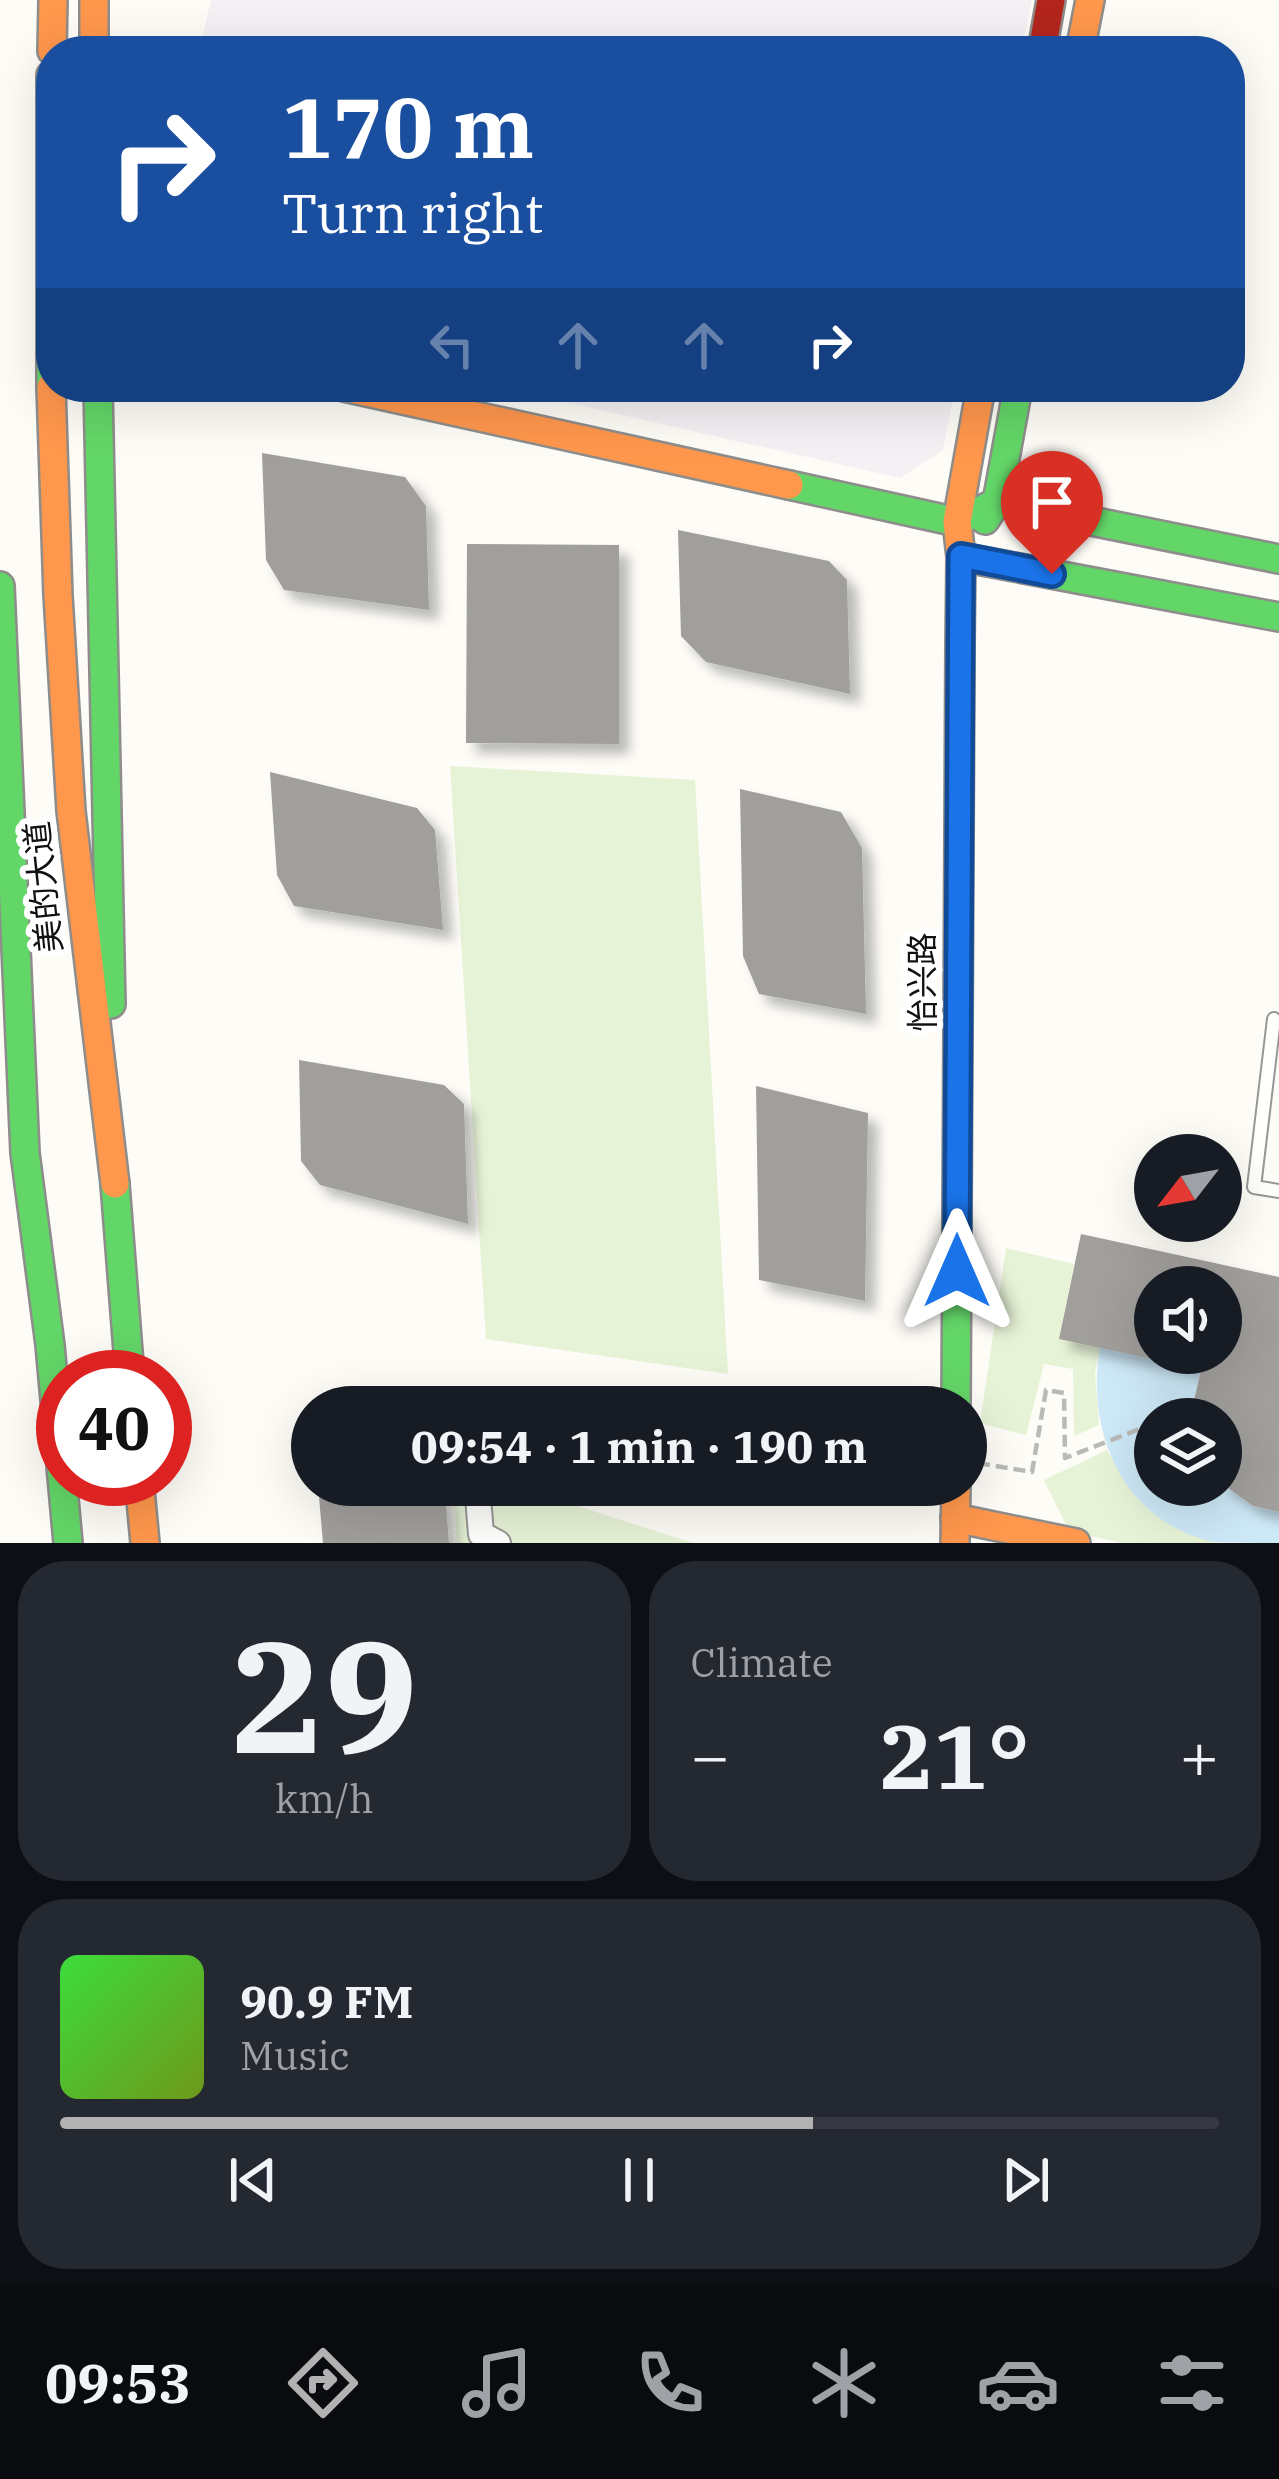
<!DOCTYPE html>
<meta charset="utf-8">
<style>
:root{--surface:#171b24;--page:#242831;--text:#f1f3f6;--muted:#9ea1a6;--line:#363941;--accent:#b2b2b3}
body{margin:0;font-family:"IBM Plex Serif","Noto Sans SC",serif;background:var(--page);color:var(--text);height:100vh;display:flex;flex-direction:column;font-size:45px;white-space:nowrap}
*{box-sizing:border-box;margin:0}
p{font-size:39px;color:var(--muted)}
.icon{flex:none;width:66px;height:66px;fill:none;stroke:currentColor;stroke-width:2;stroke-linecap:round;stroke-linejoin:round}
.map{position:relative;height:1543px;overflow:hidden}
.drawer{display:flex;flex-direction:column;gap:18px;padding:18px;background:#0d0f14;flex:1}
.drawer>*{flex:none}
.banner{position:absolute;left:36px;top:36px;width:1209px;height:366px;border-radius:48px;box-shadow:0 12px 48px #0002;background:#1a4fa0;color:#fff;overflow:hidden}
.needle{width:78px;rotate:239deg}
.controls{position:absolute;left:1134px;top:1134px;display:grid;gap:24px}
.controls a{display:grid;place-items:center;width:108px;height:108px;border-radius:50%;background:var(--surface);box-shadow:0 12px 48px #0002;font-size:60px}
.speed{position:absolute;left:36px;top:1350px;display:flex;gap:24px;font-size:60px;font-weight:700;text-align:center}
.speed>*{display:grid;place-content:center;width:156px;height:156px;border-radius:50%;background:var(--surface);box-shadow:0 12px 48px #0002;line-height:1}
.speed .limit{border:18px solid #d22;background:#fff;color:#111}
.pin{position:absolute;display:grid;place-items:center;width:102px;height:102px;color:#fff;margin:-123px -51px;border-radius:50% 50% 50% 0;rotate:-45deg;box-shadow:0 0 12px #0007}
.pin .icon{rotate:45deg}
.me{position:absolute;width:132px;margin:-66px;rotate:0deg;stroke-linejoin:round;filter:drop-shadow(0 0 9px #0008)}
.turn{display:flex;align-items:center;gap:42px;height:252px;padding:0 48px;font-size:54px}
.turn .icon{width:156px;height:156px;stroke-width:2.5}
.turn b{display:block;font-size:84px;line-height:102px}
.lanes{display:flex;align-items:center;height:114px;padding:0 48px;background:#0003;justify-content:center;gap:60px;direction:ltr}
.lanes .off{opacity:.35}
.big{font-size:90px;font-weight:800;line-height:1.1}
.drawer .tile{flex:1;display:flex;flex-direction:column;justify-content:center;gap:18px;min-width:0;padding:0 42px;border-radius:48px;background:var(--page)}
.drawer .dial{align-items:center;gap:0}
.dial b{font-size:156px;line-height:1}
.song{display:flex;align-items:center;gap:36px}
.cover{width:144px;height:144px;border-radius:18px;background:linear-gradient(135deg,hsl(120 70% 55%),hsl(80 70% 35%))}
.played{height:12px;border-radius:6px;background:linear-gradient(90deg,var(--accent) 65%,var(--line) 65%)}
.keys{display:flex;justify-content:space-around;direction:ltr}
.heat{display:flex;justify-content:space-between;align-items:center;font-size:66px;direction:ltr}
.drawer .tiles{flex:1;display:grid;gap:18px;grid-template-columns:1fr 1fr}
.tile:last-child{grid-column:span 2}
.trip{position:absolute;left:291px;top:1386px;width:696px;height:120px;border-radius:60px;background:var(--surface);box-shadow:0 12px 48px #0002;font-weight:800;line-height:120px;text-align:center}
.tabs{display:flex;height:192px;justify-content:space-around;align-items:center;background:#090b0e;color:var(--muted)}
.tabs .icon{width:84px;height:84px}
.tabs .active{color:var(--accent)}
.tabs b{font-size:54px;color:var(--text)}
.map>svg:first-child{display:block}
.industrial{fill:#f5f0f3}
.green{fill:#e7f3d7}
.water{fill:#cde8f7}
.building{fill:#a19f9c;fill-rule:evenodd;filter:url(#shadow)}
.lines{fill:none;stroke-linecap:round;stroke-linejoin:round}
.lane-casing{stroke:#979795;stroke-width:16}
.street-casing{stroke:#979795;stroke-width:28}
.fast-casing{stroke:#8e8d8b;stroke-width:32}
.slow-casing{stroke:#8e8d8b;stroke-width:32}
.jam-casing{stroke:#8e8d8b;stroke-width:32}
.path{stroke:#b9b9b8;stroke-width:4.5;stroke-dasharray:12 6;stroke-linecap:butt}
.lane{stroke:#fffffe;stroke-width:12}
.street{stroke:#fffffe;stroke-width:24}
.fast{stroke:#63d668;stroke-width:27}
.slow{stroke:#ff974d;stroke-width:27}
.jam{stroke:#b3261e;stroke-width:27}
.route-casing{stroke:#114b97;stroke-width:30}
.route{stroke:#1a73e8;stroke-width:21}
.labels{text-anchor:middle;stroke-width:12;stroke-linejoin:round;paint-order:stroke}
.street-label{font-size:33px;fill:#111;stroke:#fff}
</style>
<div class="map">
<svg width="1279" height="1543" viewBox="0 0 1279 1543">
<defs>
<filter id="shadow"><feDropShadow dx="10" dy="10" stdDeviation="6" flood-color="#0004"/></filter>
</defs>
<rect width="100%" height="100%" fill="#fdfcf7"/>
<!-- industrial -->
<g class="industrial">
<path d="M211,0h821l-11,51h-822z"/>
<path d="M499,387h456l-12,63 -43,28z"/>
</g>
<!-- green -->
<g class="green">
<path d="M450,766l245,14 33,594 -242,-35z"/>
<path d="M1006,1248l68,16 -15,75 41,8 -5,26 4,52 -25,11 -1,-67 -29,-5 -18,71 -46,-12z"/>
<path d="M1107,1450c25,47 61,79 112,93h-97l-53,-12 -25,-51z"/>
<path d="M453,1485h59l181,58h-236z"/>
</g>
<!-- water -->
<path class="water" d="M1100,1347l101,23 -9,39 2,10h-39v66l66,-2 32,23 26,6v31c-21,0 -44,0 -65,-1 -91,-20 -129,-110 -114,-195z"/>
<!-- building -->
<g class="building">
<path d="M262,453l143,24 21,29 3,104 -145,-20 -18,-30z"/>
<path d="M678,530l151,31 18,19 3,114 -144,-32 -25,-26z"/>
<path d="M467,544l152,1v199l-153,-1z"/>
<path d="M270,772l147,36 18,22 8,100 -149,-24 -17,-31z"/>
<path d="M740,789l101,23 21,36 4,166 -107,-20 -16,-38z"/>
<path d="M299,1060l145,25 20,19 4,120 -148,-39 -19,-24z"/>
<path d="M756,1086l112,27 -3,188 -106,-21z"/>
<path d="M1081,1234l198,43v235l-26,-6 -32,-23v-64h-27l-2,-10 9,-39 -142,-31zM1155,1287h66v66h-66z"/>
<path d="M318,1485h121l7,19 3,39h-126z"/>
</g>
<g class="lines">
<defs>
<path id="lane" d="M1274,1019l-20,168 25,4"/>
<path id="street" d="M477,1485l4,49 17,9"/>
<g id="fast">
<path d="M51,75v309"/>
<path d="M98,387l13,617"/>
<path d="M789,485l168,37 40,-20 282,57"/>
<path d="M985,520l12,-18 21,-115"/>
<path d="M961,557l318,60"/>
<path d="M0,586l25,567 25,192 18,198"/>
<path d="M115,1184l15,193"/>
<path d="M956,1407l4,-763"/>
</g>
<g id="slow">
<path d="M94,0v51"/>
<path d="M52,51l1,-51"/>
<path d="M1080,51l10,-51"/>
<path d="M51,387l7,208 13,216 44,373"/>
<path d="M344,387l445,98"/>
<path d="M960,644l1,-87 -4,-35 24,-135"/>
<path d="M139,1479l6,64"/>
<path d="M955,1518l121,25"/>
<path d="M955,1543l1,-58"/>
</g>
<path id="jam" d="M1042,51l9,-51"/>
</defs>
<!-- lane casing -->
<use href="#lane" class="lane-casing"/>
<!-- street casing -->
<use href="#street" class="street-casing"/>
<!-- fast casing -->
<use href="#fast" class="fast-casing"/>
<!-- slow casing -->
<use href="#slow" class="slow-casing"/>
<!-- jam casing -->
<use href="#jam" class="jam-casing"/>
<!-- path -->
<g class="path">
<path d="M1166,1419l26,-10"/>
<path d="M978,1463l54,9 14,-82 18,3 1,65 90,-35"/>
</g>
<!-- lane -->
<use href="#lane" class="lane"/>
<!-- street -->
<use href="#street" class="street"/>
<!-- fast -->
<use href="#fast" class="fast"/>
<!-- slow -->
<use href="#slow" class="slow"/>
<!-- jam -->
<use href="#jam" class="jam"/>
</g>
<g class="lines">
<defs>
<path id="route" d="M957,1271l4,-715 91,18"/>
</defs>
<!-- route casing -->
<use href="#route" class="route-casing"/>
<!-- route -->
<use href="#route" class="route"/>
</g>
<g class="labels">
<!-- street labels -->
<g class="street-label">
<text transform="translate(43 887) rotate(-96)" y="12">美的大道</text>
<text transform="translate(922 982) rotate(-90)" y="12">怡兴路</text>
</g>
</g>
</svg>
<div class="controls">
<a><svg class="needle" viewBox="-14 -14 28 28"><path d="M0-13l5 13h-10z" fill="#e53935"/><path d="M0 13l5-13h-10z" fill="#9ea1a6"/></svg></a>
<a><svg class="icon" aria-label="sound" viewBox="0 0 24 24"><path d="M4 9h4l5-4v14l-5-4H4zM17 9q2 3 0 6"/></svg></a>
<a><svg class="icon" aria-label="layers" viewBox="0 0 24 24"><path d="M12 4l9 5-9 5-9-5zM3 14l9 5 9-5"/></svg></a>
</div>
<div class="speed"><div class="limit">40</div></div>
<div class="pin" style="left:1052px;top:574px;background:#d93025"><svg class="icon" aria-label="arrive" viewBox="0 0 24 24"><path d="M6 21V4h12l-3 4 3 4H6"/></svg></div>
<svg class="me" style="left:957px;top:1271px" viewBox="-20 -20 40 40"><path d="M0-17L14 15 0 8-14 15z" fill="#1a73e8" stroke="#fff" stroke-width="4"/></svg>
<div class="trip">09:54 · 1 min · 190 m</div>
<div class="banner">
<div class="turn"><svg class="icon" aria-label="right" viewBox="0 0 24 24"><path d="M7 20v-9h11M14 6l5 5-5 5"/></svg><div><b>170 m</b>Turn right</div></div>
<div class="lanes"><svg class="icon off" aria-label="left" viewBox="0 0 24 24"><path d="M17 20v-9H6M10 6l-5 5 5 5"/></svg><svg class="icon off" aria-label="ahead" viewBox="0 0 24 24"><path d="M12 20V5M6 11l6-6 6 6"/></svg><svg class="icon off" aria-label="ahead" viewBox="0 0 24 24"><path d="M12 20V5M6 11l6-6 6 6"/></svg><svg class="icon" aria-label="right" viewBox="0 0 24 24"><path d="M7 20v-9h11M14 6l5 5-5 5"/></svg></div>
</div>
</div>
<section class="drawer">
<div class="tiles">
<div class="tile dial"><b>29</b><p>km/h</p></div>
<div class="tile"><p>Climate</p>
<div class="heat"><a>−</a><b class="big">21°</b><a>+</a></div>
</div>
<div class="tile">
<div class="song"><i class="cover"></i><div><b>90.9 FM</b><p>Music</p></div></div>
<div class="played"></div>
<div class="keys"><svg class="icon" aria-label="previous" viewBox="0 0 24 24"><path d="M18 5L8 12l10 7zM5 5v14"/></svg><svg class="icon" aria-label="pause" viewBox="0 0 24 24"><path d="M8 5v14M16 5v14"/></svg><svg class="icon" aria-label="next" viewBox="0 0 24 24"><path d="M6 5l10 7-10 7zM19 5v14"/></svg></div>
</div>
</div>
</section>
<nav class="tabs">
<b>09:53</b>
<svg class="icon active" aria-label="directions" viewBox="0 0 24 24"><path d="M12 3l9 9-9 9-9-9zM9 14v-3h6M13 9l2 2-2 2"/></svg>
<svg class="icon" aria-label="music" viewBox="0 0 24 24"><path d="M9 18V5l10-2v13"/><circle cx="6" cy="18" r="3"/><circle cx="16" cy="16" r="3"/></svg>
<svg class="icon" aria-label="phone" viewBox="0 0 24 24"><path d="M5 4h4l2 5-3 2q2 4 5 5l2-3 5 2v4C11 20 4 13 5 4z"/></svg>
<svg class="icon" aria-label="climate" viewBox="0 0 24 24"><path d="M12 3v18M4 7l16 10M4 17L20 7"/></svg>
<svg class="icon" aria-label="car" viewBox="0 0 24 24"><path d="M5 17H2v-5l4-1 3-4h7l3 4 3 1v5h-3M9 17h6M6 11h13"/><circle cx="7" cy="17" r="2"/><circle cx="17" cy="17" r="2"/></svg>
<svg class="icon" aria-label="filters" viewBox="0 0 24 24"><path d="M4 7h16M4 17h16"/><circle cx="9" cy="7" r="2"/><circle cx="15" cy="17" r="2"/></svg>
</nav>
